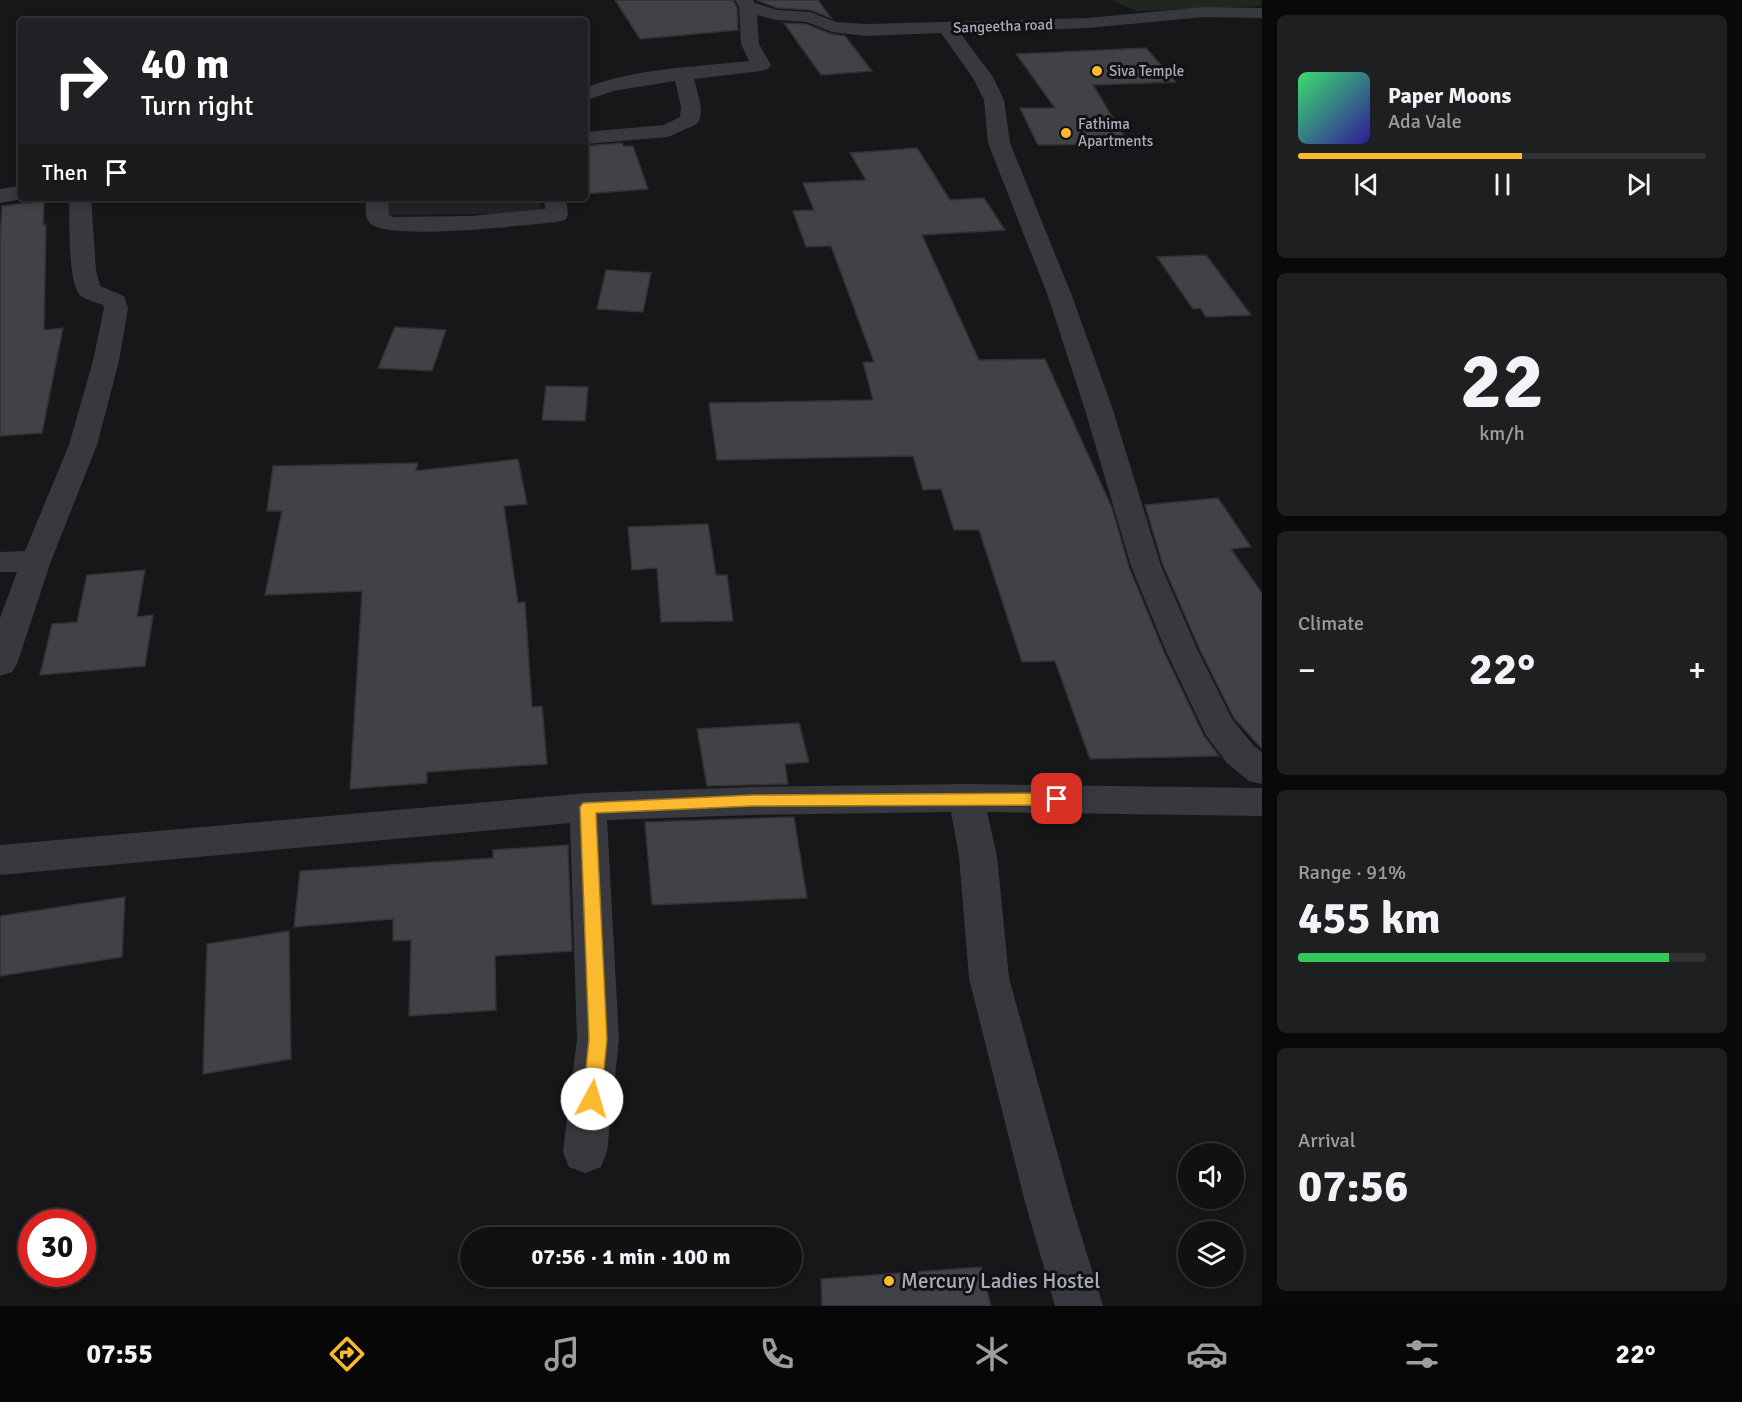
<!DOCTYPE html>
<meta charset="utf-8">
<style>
:root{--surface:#111113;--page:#1e1f21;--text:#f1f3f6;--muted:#9c9da0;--line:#303133;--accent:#fbba2d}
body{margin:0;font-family:Signika,sans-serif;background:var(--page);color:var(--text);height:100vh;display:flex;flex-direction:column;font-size:22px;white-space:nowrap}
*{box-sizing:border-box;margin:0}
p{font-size:20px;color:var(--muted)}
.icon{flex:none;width:33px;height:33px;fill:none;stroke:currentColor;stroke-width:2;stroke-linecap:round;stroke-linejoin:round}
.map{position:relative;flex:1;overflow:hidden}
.details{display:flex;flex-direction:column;gap:15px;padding:15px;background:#09090a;width:480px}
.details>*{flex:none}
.hud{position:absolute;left:18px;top:18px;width:570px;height:183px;border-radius:6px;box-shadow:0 3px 9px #0003,0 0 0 2px var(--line);background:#202124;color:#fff;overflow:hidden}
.tools{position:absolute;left:1178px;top:1143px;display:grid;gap:12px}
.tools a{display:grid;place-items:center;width:66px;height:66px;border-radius:50%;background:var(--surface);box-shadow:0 3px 9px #0003,0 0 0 2px var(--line);font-size:30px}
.speed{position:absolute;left:18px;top:1209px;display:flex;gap:12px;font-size:30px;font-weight:700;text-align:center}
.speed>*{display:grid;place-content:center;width:78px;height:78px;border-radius:50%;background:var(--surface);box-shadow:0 3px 9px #0003,0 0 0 2px var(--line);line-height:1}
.speed .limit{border:9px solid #d22;background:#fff;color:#111}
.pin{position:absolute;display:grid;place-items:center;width:51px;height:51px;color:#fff;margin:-26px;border-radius:12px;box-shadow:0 3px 9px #0006}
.me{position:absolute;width:66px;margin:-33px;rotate:6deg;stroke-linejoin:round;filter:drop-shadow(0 0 4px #0008)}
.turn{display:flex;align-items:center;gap:21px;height:126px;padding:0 24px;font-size:27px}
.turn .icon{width:78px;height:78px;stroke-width:2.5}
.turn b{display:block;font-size:42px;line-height:51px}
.then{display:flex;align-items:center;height:57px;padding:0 24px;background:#0003;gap:12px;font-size:22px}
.big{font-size:45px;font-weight:800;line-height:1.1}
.details .card{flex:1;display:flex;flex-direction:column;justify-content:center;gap:9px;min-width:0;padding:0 21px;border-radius:9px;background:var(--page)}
.details .dial{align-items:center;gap:0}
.dial b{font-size:78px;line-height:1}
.song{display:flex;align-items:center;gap:18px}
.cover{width:72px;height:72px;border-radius:9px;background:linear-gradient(135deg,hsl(140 70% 55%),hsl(250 70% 35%))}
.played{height:6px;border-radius:3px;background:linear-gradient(90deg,var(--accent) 55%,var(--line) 55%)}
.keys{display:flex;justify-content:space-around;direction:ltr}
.heat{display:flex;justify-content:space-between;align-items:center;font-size:33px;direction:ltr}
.charge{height:9px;border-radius:4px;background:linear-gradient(90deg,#34c759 91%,var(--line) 0)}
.trip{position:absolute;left:460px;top:1227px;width:342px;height:60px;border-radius:30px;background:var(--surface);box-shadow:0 3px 9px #0003,0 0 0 2px var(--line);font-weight:800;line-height:60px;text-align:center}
.tab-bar{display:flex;height:96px;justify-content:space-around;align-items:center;background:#070708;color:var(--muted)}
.tab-bar .icon{width:42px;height:42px}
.tab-bar .selected{color:var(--accent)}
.tab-bar b{font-size:27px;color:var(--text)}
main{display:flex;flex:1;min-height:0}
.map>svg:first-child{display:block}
.built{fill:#232326}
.green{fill:#1f2720}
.building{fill:#414246;stroke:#313135;stroke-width:1.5}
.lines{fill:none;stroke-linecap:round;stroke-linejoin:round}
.minor{fill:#38393e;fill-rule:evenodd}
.route{fill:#fbba2d;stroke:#a3791d;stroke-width:1.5}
.poi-dot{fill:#fbba2d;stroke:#121214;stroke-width:2}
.labels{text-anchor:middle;stroke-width:6;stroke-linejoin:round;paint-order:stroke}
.far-street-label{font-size:15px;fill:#a8adba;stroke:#121214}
.far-poi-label{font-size:15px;fill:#a8adba;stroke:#121214;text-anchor:start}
.near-poi-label{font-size:21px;fill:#a8adba;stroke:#121214;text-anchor:start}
</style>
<main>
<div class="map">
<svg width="1262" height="1306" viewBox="0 0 1262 1306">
<rect width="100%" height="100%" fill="#171719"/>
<!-- built -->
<path class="built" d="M382,198h155l6,15 -160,2z"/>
<!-- green -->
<path class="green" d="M1111,0h151v6l-126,5z"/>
<!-- building -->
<g class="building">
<path d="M615,0h118l4,8 1,22 -98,9z"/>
<path d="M756,0h62l13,18 -20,-8 -34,-2z"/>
<path d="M784,23l22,1 25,10 14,2 27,35 -51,4z"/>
<path d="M1146,48l30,34 -83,3 36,59 -91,1 -18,-37h35l-39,-54z"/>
<path d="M622,143l1,3h10l15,43 -63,5v-48z"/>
<path d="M917,148l33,52 34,-2 21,32 -83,5 57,125 66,-1 67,149 17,59 35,85 40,84 15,20 -129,3 -35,-98 -33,1 -43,-132h-25l-13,-41 -18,1 -10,-34 -196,4 -8,-57 164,-3 -10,-38h11l-43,-116 -25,1 -13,-36 21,-1 -11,-27 63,-3 -16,-27z"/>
<path d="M44,201l-1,24 3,-1 -2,106 19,-2 -21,105 -42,3v-196l2,-34z"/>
<path d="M1206,255l45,60 -45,2 -6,-9 -7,1 -36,-52z"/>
<path d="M606,270l45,3 -8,39 -46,-3z"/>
<path d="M395,327l51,3 -14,41 -54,-3z"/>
<path d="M546,386l42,1 -3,34 -43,-1z"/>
<path d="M518,459l9,45 -23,2 14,97 7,-1 7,105 10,-1 5,58 -120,8v11l-77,6 12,-198 -97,4 17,-84h-15l6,-45 145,-3 -2,8z"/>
<path d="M1218,498l33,49 -20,2 31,44v156l-28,-31 -34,-68 -37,-85 -18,-60z"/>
<path d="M708,524l8,51h11l6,46 -72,1 -4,-54 -25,2 -4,-43z"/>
<path d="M145,570l-8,47 16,-2 -8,51 -105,9 12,-51 25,-2 10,-47z"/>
<path d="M799,723l10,39 -24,2 3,20 -81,2 -10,-57z"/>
<path d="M794,817l13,81 -155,7 -7,-83z"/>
<path d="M568,845l4,106 -77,5 1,54 -87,6 2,-76 -18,1v-22l-99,8 6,-56 193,-13v-8z"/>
<path d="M125,897l-3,60 -122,19v-60z"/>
<path d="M289,931l2,128 -88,15 4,-130z"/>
<path d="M981,1267l10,39h-169l-1,-27z"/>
</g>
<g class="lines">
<!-- minor -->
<g class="minor">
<path d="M735,0h18l2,3 22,7 33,2 26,10 30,2 222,-6 116,-11 58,1v10l-58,-1 -116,11 -128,5 33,44 11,23 6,43 62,153 41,114 48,156 37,85 34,68 21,26 9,7v32l-13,-3 -22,-18 -21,-28 -40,-84 -35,-85 -46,-156 -37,-114 -60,-153 -4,-43 -11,-22 -32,-45 -75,3 -34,-4 -25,-10 -31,-2 -19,-5 2,29 12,21 -3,4 -7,2 -67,8c3,14 12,33 3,45l-29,13 -83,7v-12l79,-7 16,-8 1,-10 -6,-26 -62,10 -28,10v-13c51,-20 110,-21 164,-27l-8,-17 -2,-37z"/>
<path d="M21,186v12h7l-28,5v-14z"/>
<path d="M69,198h22l5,72 4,16 24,10 4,12 -9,53 -22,84 -46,116 -34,103 -5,8 -12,4v-58l17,-46h-17v-20l25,-1 44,-106 24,-84 11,-53 -1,-3c-7,-3 -16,-5 -22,-9 -14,-11 -11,-80 -12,-98z"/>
<path d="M366,198h22l1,17 4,2 78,-1 74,-7 -1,-11h22l2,17 -3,5 -8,2c-33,3 -163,19 -186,2 -7,-5 -5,-18 -5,-26z"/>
<path d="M966,784l296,4v28l-275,-4 10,44 12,122 62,224 32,104h-48l-30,-104 -56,-224 -10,-122 -8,-44 -199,3 -145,5 12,219 -12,113 -6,15 -16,6 -16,-6 -6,-15 14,-113 -7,-216 -570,52v-30l588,-52 164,-6z"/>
</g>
</g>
<!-- route -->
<path class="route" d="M1057,793l6,2 2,4 -2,4 -6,2 -305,1 -156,7 11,226 -6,60 -2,6 -7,2 -6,-2 -3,-6 6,-60 -9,-232 3,-4 169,-8z"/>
<!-- markers -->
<g class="poi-dot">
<circle cx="1097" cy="71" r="6"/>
<circle cx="1066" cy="133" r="6"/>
<circle cx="889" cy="1281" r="6"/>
</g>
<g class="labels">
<!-- far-street labels -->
<g class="far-street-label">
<text transform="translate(1003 26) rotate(-2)" y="5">Sangeetha road</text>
</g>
<!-- far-poi labels -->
<g class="far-poi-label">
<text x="1109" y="76">Siva Temple</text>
<text x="1078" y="129">Fathima<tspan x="1078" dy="17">Apartments</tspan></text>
</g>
<!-- near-poi labels -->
<g class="near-poi-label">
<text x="901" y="1288">Mercury Ladies Hostel</text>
</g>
</g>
</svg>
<div class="tools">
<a><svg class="icon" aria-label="sound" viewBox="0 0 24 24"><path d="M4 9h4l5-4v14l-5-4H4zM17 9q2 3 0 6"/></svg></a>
<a><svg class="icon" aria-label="layers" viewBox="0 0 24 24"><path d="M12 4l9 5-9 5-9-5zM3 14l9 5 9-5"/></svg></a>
</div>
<div class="speed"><div class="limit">30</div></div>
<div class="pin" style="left:1057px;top:799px;background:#d93025"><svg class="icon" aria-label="arrive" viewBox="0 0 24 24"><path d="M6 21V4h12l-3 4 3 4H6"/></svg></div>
<svg class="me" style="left:592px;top:1099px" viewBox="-20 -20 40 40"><circle r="19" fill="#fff"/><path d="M0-13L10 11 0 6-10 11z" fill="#fbba2d"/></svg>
<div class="trip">07:56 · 1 min · 100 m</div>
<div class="hud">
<div class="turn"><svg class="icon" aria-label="right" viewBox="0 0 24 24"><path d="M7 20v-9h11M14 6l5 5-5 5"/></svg><div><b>40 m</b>Turn right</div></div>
<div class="then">Then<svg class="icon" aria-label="arrive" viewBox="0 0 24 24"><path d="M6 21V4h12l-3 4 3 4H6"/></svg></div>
</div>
</div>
<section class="details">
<div class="card">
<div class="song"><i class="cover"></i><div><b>Paper Moons</b><p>Ada Vale</p></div></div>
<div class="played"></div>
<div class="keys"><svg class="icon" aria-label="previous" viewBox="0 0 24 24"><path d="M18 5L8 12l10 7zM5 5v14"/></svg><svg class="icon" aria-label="pause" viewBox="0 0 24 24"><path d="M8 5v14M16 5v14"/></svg><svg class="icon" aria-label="next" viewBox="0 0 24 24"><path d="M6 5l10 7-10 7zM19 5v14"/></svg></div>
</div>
<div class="card dial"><b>22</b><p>km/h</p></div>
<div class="card"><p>Climate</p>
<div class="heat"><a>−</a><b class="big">22°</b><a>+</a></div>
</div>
<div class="card"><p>Range · 91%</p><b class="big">455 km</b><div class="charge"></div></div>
<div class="card"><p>Arrival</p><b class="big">07:56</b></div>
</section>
</main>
<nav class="tab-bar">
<b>07:55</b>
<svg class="icon selected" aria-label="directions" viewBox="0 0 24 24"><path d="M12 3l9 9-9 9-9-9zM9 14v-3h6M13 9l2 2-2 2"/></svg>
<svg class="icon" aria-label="music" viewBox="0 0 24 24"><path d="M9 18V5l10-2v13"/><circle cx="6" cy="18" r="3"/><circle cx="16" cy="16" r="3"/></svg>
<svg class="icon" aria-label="phone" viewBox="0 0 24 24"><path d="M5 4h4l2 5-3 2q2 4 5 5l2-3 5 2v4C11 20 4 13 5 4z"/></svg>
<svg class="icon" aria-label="climate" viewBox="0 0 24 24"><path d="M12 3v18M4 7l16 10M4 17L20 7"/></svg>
<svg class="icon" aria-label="car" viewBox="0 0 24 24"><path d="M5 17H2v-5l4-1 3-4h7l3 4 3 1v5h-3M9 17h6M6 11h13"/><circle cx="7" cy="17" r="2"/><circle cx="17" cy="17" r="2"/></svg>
<svg class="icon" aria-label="filters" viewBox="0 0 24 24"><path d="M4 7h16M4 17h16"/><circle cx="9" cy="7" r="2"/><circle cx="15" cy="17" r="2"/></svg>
<b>22°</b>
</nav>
